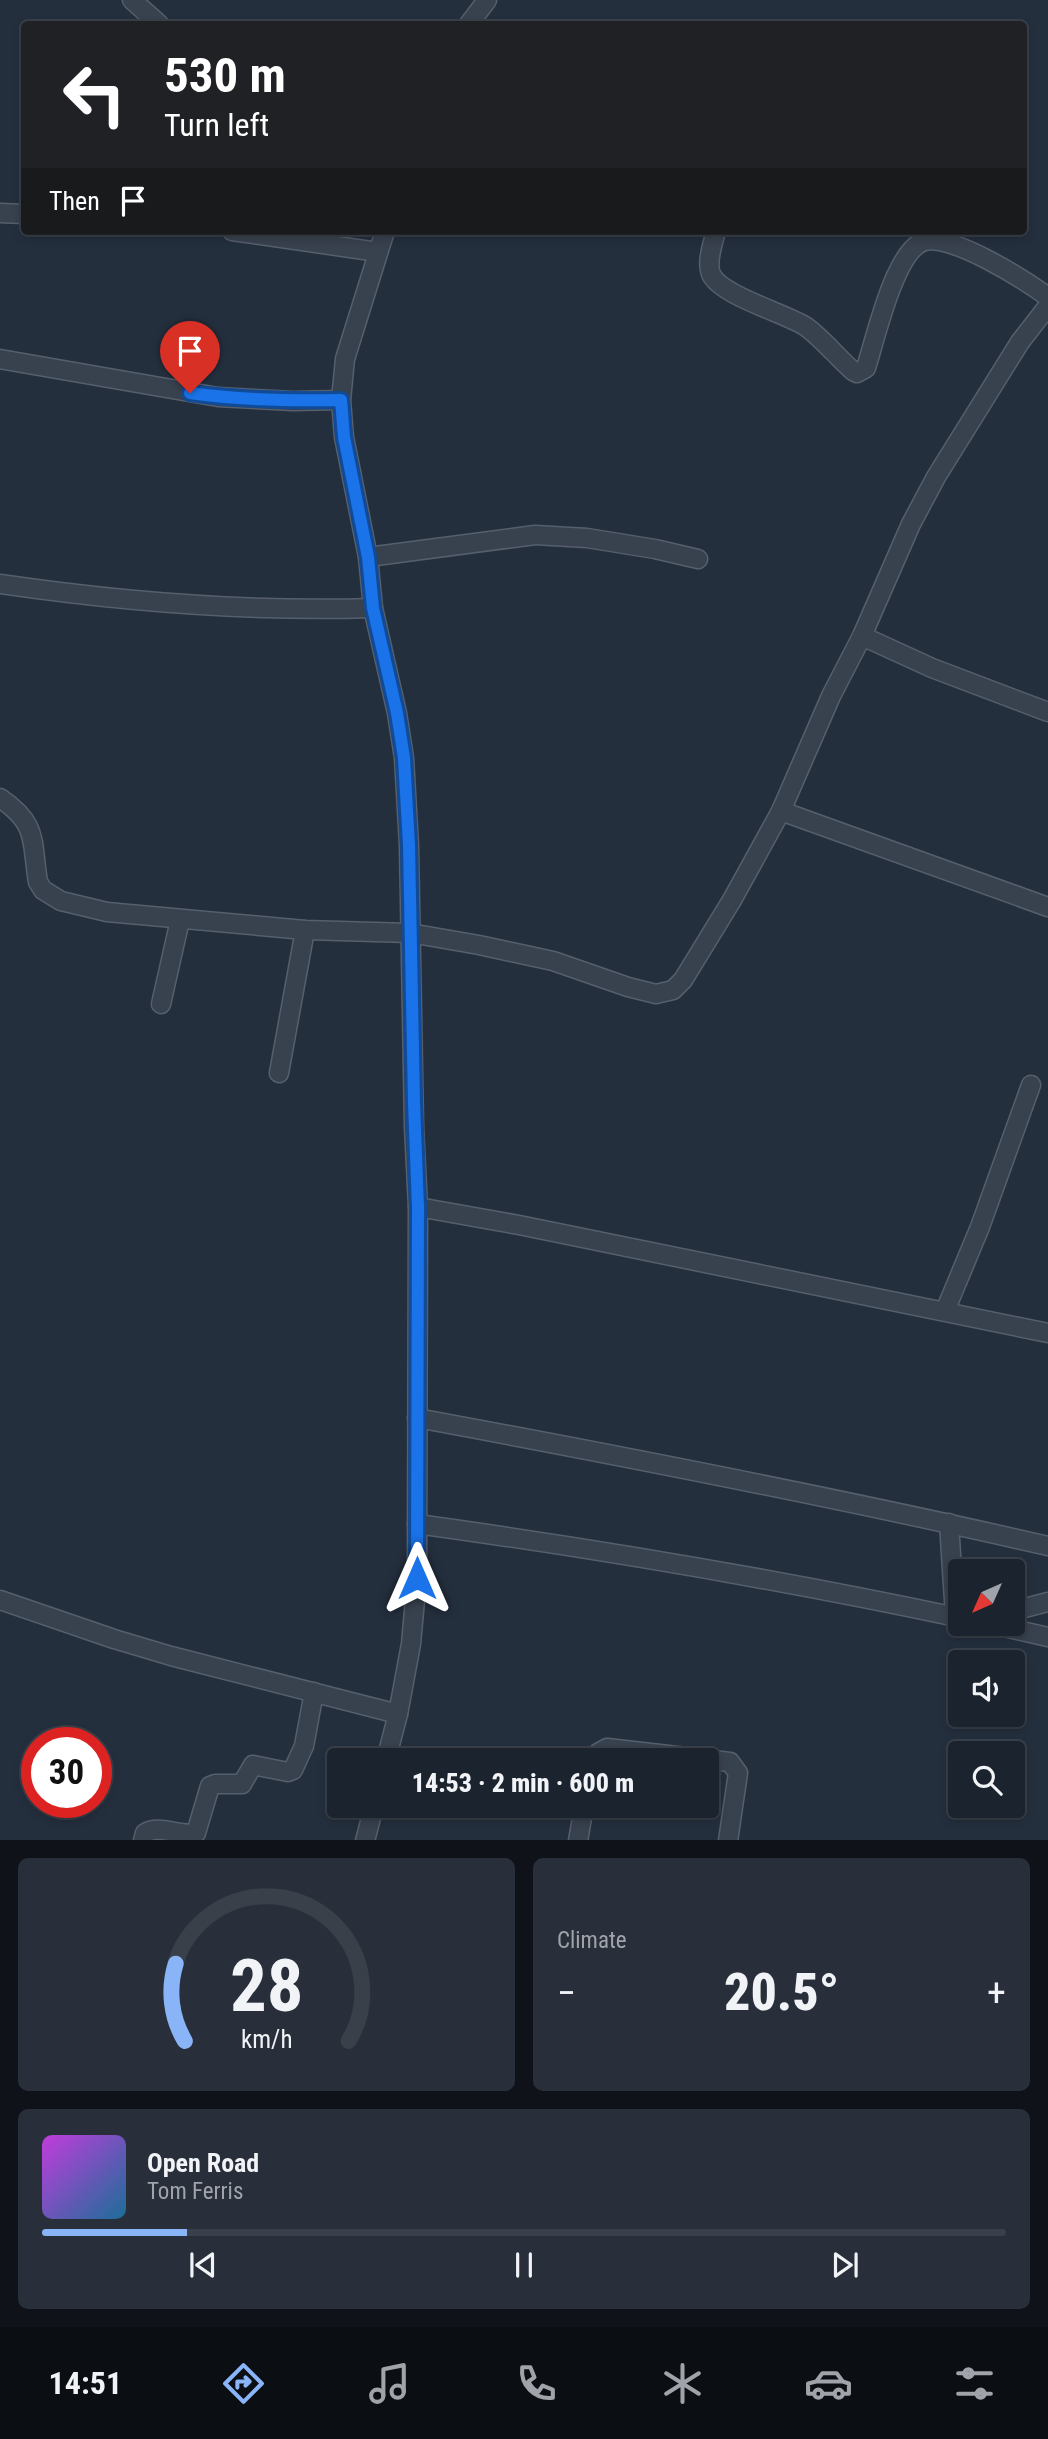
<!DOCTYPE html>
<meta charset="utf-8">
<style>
:root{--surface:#1b232e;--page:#282f3a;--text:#f1f3f6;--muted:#a0a4aa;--line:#39404a;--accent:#8ab4f8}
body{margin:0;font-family:"Roboto Condensed",sans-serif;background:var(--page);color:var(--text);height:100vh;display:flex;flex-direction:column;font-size:26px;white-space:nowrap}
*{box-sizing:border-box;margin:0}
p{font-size:23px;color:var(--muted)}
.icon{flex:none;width:38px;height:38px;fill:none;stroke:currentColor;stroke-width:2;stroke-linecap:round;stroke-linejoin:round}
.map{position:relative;height:1840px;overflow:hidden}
.details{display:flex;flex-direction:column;gap:18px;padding:18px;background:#0f1319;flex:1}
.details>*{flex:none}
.top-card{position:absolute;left:21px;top:21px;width:1006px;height:214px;border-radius:7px;box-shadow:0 4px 10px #0003,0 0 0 2px var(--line);background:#202124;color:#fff;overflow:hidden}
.needle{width:46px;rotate:225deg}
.controls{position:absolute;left:948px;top:1559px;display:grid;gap:14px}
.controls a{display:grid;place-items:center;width:77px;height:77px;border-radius:7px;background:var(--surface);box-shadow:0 4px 10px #0003,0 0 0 2px var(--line);font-size:35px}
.speed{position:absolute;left:21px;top:1727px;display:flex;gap:14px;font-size:35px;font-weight:700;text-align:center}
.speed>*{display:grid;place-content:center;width:91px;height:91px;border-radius:50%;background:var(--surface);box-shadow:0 4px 10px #0003,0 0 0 2px var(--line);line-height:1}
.speed .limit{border:10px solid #d22;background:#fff;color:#111}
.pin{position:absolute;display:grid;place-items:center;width:60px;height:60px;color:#fff;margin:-72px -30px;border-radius:50% 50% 50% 0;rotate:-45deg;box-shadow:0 0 7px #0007}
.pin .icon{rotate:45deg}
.me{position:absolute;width:77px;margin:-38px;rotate:0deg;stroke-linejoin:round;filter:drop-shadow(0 0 5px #0008)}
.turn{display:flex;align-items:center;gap:24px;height:147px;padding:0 28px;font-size:32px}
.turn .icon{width:91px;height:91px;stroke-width:2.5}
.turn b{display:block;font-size:49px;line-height:60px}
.then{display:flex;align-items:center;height:66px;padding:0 28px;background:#0003;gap:14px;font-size:26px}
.big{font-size:52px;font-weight:800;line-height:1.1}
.details .widget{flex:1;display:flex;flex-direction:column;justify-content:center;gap:10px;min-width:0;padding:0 24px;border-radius:10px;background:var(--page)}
.details .dial{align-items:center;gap:0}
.dial svg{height:182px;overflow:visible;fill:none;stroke:var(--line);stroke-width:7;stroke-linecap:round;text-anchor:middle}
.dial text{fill:var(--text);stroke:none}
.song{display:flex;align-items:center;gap:21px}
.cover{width:84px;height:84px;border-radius:10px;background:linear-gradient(135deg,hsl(290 70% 55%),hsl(200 70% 35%))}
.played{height:7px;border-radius:4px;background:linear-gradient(90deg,var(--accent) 15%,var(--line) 15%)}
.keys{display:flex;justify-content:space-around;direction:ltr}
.heat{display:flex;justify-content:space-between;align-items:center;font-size:38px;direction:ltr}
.details .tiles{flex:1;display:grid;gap:18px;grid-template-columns:1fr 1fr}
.widget:last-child{grid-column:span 2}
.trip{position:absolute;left:327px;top:1748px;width:392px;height:70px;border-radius:7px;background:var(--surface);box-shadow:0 4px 10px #0003,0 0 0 2px var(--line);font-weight:800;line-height:70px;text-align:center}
.dock{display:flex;height:112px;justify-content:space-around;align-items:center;background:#0b0e12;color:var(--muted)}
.dock .icon{width:49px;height:49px}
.dock .selected{color:var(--accent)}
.dock b{font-size:32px;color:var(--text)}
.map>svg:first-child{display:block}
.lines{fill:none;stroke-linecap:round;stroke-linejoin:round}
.street-casing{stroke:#565f6c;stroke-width:21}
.street{stroke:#38414e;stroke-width:18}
.route-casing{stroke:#114b97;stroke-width:18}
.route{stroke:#1a73e8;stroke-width:12}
</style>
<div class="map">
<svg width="1048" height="1841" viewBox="0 0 1048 1841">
<rect width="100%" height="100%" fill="#242f3e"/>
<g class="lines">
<defs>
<g id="street">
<path d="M132,0l27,24"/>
<path d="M469,24l18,-24"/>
<path d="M0,213l24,1"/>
<path d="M232,231l146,21"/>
<path d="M385,231l-40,128 -4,41 3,37 24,120 5,51 24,105 7,45 5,87 5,282 4,80 -1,371 -6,66 -13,70 -12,46"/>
<path d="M716,231c-3,12 -10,31 -5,43 9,21 73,39 94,52 16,11 33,32 48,45l4,2 9,-5c9,-28 28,-114 56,-126 27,-11 104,39 126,55"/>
<path d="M0,359l218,38 75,4 48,-1"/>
<path d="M368,557l167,-22 52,3 68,11 43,10"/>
<path d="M0,584c123,18 248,28 373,24"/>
<path d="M862,636l70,32 116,44"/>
<path d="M0,798c39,27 31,42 38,84l5,8 18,11 46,11 198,18 105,3 69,12 74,16 75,26 28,7 17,-4 10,-10 49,-80 49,-89 50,-115 31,-60 49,-112 25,-47 84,-135 28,-36"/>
<path d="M781,811l267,96"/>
<path d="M161,1004l19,-84"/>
<path d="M279,1073l26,-143"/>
<path d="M418,1207l101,18 529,108"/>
<path d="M945,1311l35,-84 51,-142"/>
<path d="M417,1418c211,39 422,80 631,128"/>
<path d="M949,1523l6,93"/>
<path d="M417,1524c182,25 364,56 544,94"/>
<path d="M0,1600l114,39 57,17 227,58"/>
<path d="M1013,1611l35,-9"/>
<path d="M991,1624l57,13"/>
<path d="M592,1760l6,-7 9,-5 123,14 8,11 -10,68"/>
<path d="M143,1841l2,-8c14,-9 36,4 51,0l14,-47 5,-2h27l11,-19 35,7 5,-2 11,-24 10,-54"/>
<path d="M365,1841l9,-35"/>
<path d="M578,1841l6,-35"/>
</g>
</defs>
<!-- street casing -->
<use href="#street" class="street-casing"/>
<!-- street -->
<use href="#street" class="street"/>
</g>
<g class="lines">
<defs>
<path id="route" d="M190,393c50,7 101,8 151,7l3,37 24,120 5,51 24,105 7,45 5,87 5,258 4,104 -1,371"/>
</defs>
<!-- route casing -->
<use href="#route" class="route-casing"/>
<!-- route -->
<use href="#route" class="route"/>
</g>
</svg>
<div class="controls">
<a><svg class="needle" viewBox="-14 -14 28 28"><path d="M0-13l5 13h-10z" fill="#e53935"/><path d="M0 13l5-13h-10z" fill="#a0a4aa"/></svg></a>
<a><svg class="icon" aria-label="sound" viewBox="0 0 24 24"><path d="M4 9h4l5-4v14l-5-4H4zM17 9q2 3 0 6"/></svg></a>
<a><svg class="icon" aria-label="search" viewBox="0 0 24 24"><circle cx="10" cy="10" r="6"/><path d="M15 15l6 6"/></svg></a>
</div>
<div class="speed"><div class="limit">30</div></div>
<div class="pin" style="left:190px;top:393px;background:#d93025"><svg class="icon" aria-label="arrive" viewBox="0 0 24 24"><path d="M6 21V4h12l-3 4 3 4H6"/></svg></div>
<svg class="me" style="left:417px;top:1578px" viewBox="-20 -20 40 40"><path d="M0-17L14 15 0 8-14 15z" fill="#1a73e8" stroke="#fff" stroke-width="4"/></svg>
<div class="trip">14:53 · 2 min · 600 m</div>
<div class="top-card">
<div class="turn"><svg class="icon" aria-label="left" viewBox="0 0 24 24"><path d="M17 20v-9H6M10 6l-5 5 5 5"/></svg><div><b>530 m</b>Turn left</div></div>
<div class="then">Then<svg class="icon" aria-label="arrive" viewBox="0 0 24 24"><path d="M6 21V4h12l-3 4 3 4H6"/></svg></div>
</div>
</div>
<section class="details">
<div class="tiles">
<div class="widget dial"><svg viewBox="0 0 100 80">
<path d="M14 69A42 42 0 1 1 86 69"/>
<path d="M14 69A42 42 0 0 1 10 35" stroke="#8ab4f8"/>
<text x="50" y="56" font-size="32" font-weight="700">28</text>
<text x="50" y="72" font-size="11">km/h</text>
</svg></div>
<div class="widget"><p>Climate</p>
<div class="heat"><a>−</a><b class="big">20.5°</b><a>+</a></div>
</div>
<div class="widget">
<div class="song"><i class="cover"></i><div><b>Open Road</b><p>Tom Ferris</p></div></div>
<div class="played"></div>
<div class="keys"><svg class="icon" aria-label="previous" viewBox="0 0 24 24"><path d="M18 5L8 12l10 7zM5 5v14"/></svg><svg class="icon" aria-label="pause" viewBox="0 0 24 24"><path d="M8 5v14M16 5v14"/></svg><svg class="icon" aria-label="next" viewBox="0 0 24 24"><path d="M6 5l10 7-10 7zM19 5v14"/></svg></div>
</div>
</div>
</section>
<nav class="dock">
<b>14:51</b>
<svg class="icon selected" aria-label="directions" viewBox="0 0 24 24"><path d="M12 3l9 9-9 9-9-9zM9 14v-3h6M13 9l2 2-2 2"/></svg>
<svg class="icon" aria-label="music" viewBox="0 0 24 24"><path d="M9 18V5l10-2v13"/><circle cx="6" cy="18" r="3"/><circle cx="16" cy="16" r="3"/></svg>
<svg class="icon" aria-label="phone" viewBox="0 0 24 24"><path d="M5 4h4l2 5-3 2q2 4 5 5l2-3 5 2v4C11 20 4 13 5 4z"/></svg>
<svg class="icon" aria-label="climate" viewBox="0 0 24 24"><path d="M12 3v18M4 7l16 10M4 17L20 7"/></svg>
<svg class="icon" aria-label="car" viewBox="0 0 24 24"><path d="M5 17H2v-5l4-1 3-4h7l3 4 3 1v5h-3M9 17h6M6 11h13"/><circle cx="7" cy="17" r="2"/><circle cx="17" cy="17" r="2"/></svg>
<svg class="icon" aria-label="filters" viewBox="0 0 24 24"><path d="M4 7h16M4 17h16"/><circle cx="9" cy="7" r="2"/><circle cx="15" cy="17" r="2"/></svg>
</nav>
